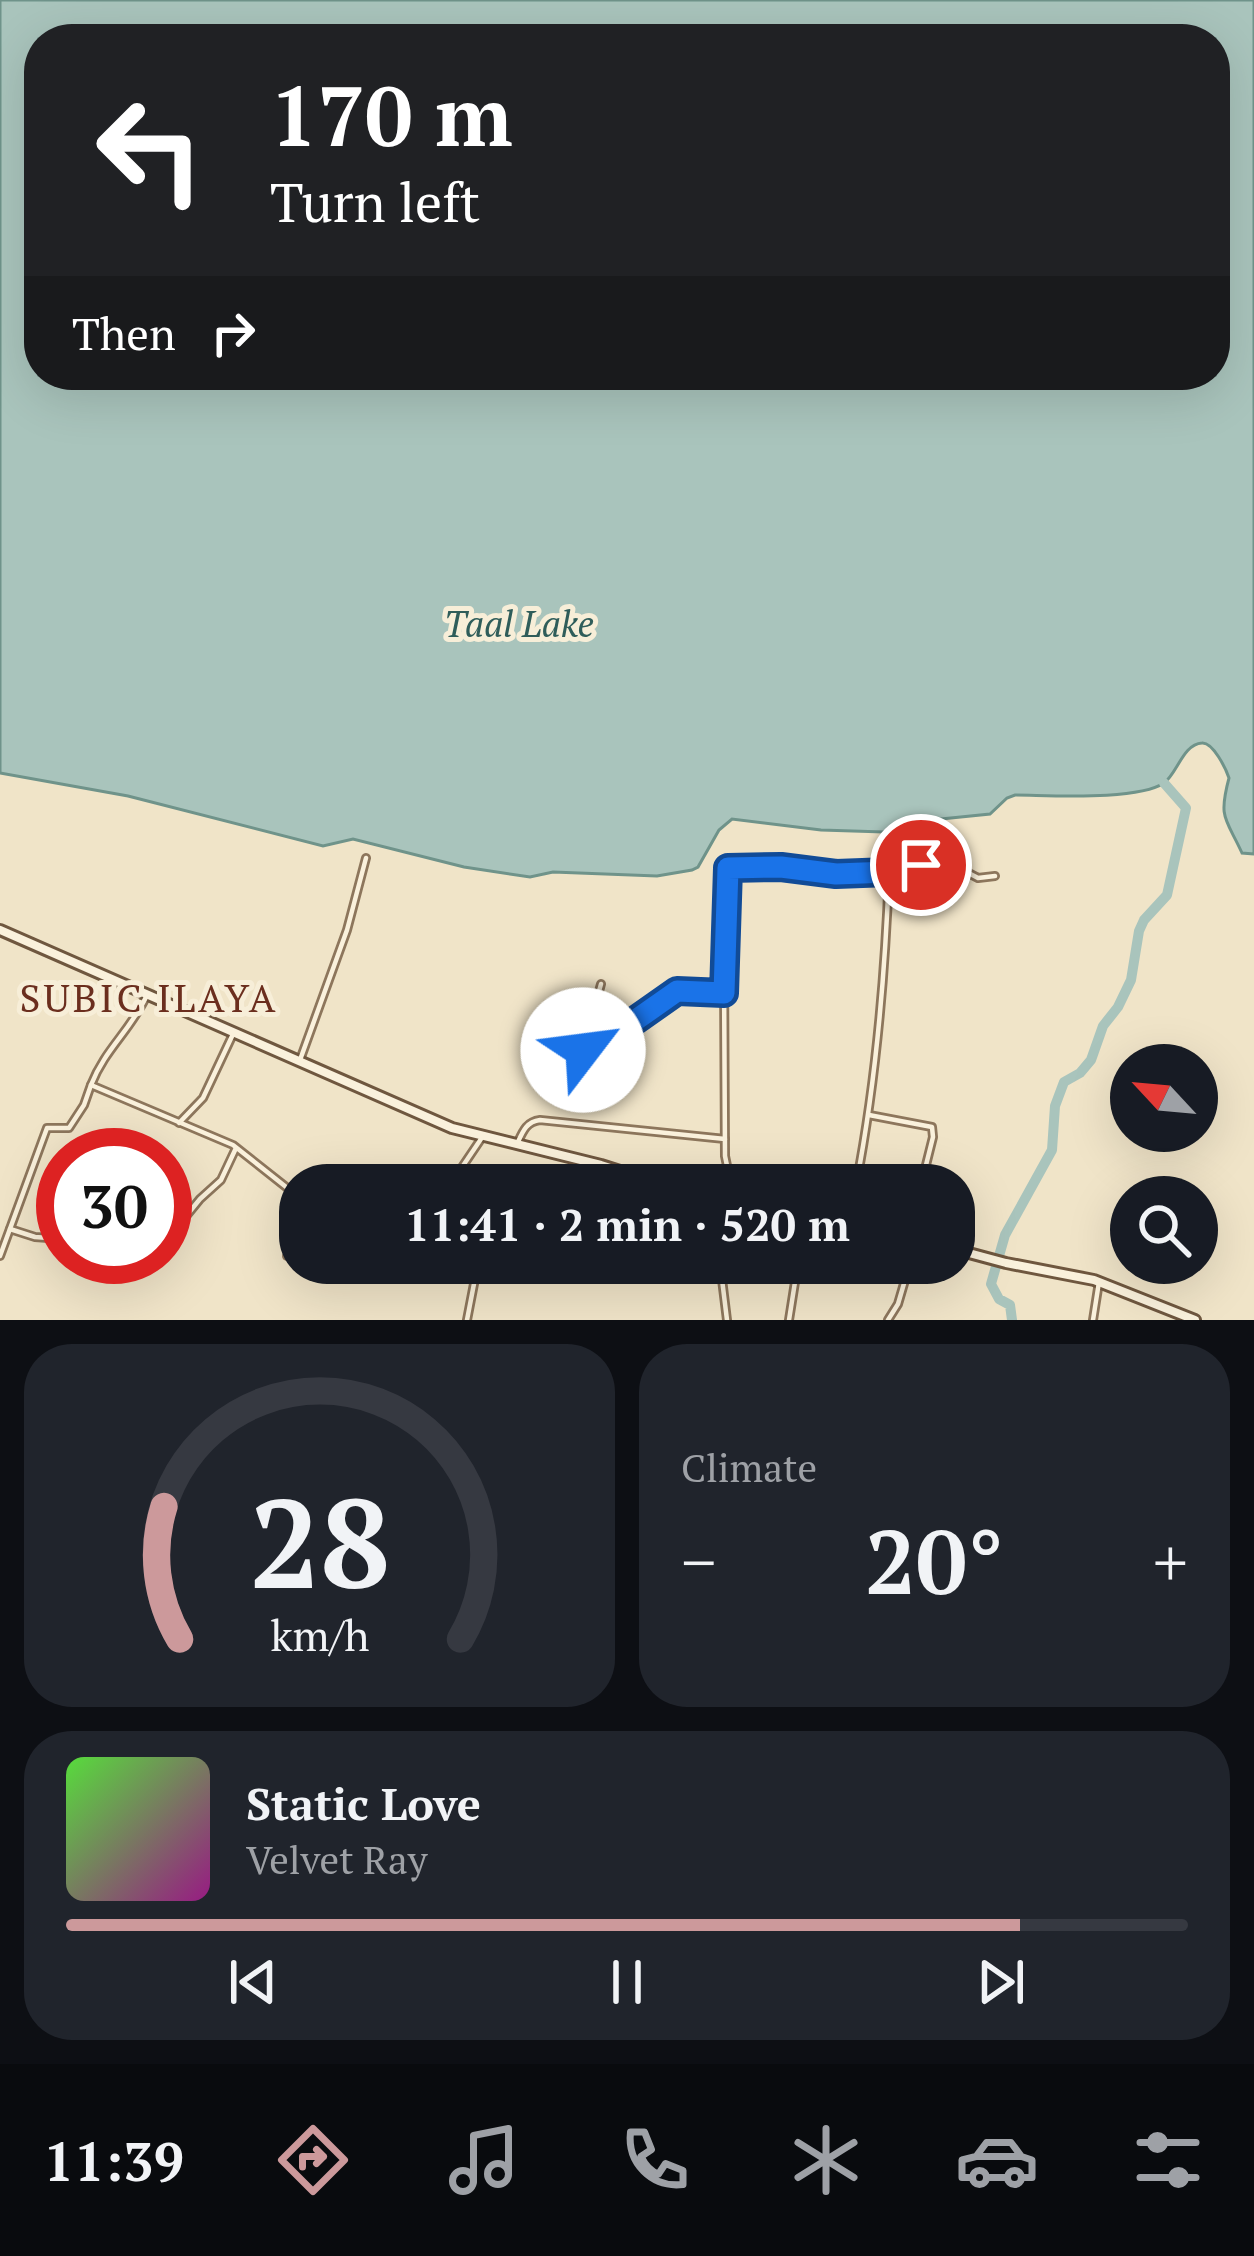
<!DOCTYPE html>
<meta charset="utf-8">
<style>
:root{--surface:#171b24;--page:#20242c;--text:#f1f3f6;--muted:#9ea1a6;--line:#363941;--accent:#cc999b}
body{margin:0;font-family:"PT Serif",serif;background:var(--page);color:var(--text);height:100vh;display:flex;flex-direction:column;font-size:45px;white-space:nowrap}
*{box-sizing:border-box;margin:0}
p{font-size:39px;color:var(--muted)}
.icon{flex:none;width:66px;height:66px;fill:none;stroke:currentColor;stroke-width:2;stroke-linecap:round;stroke-linejoin:round}
.map{position:relative;height:1320px;overflow:hidden}
.panel{display:flex;flex-direction:column;gap:24px;padding:24px;background:#0d0f14;flex:1}
.panel>*{flex:none}
.top-card{position:absolute;left:24px;top:24px;width:1206px;height:366px;border-radius:48px;box-shadow:0 12px 48px #0002;background:#202124;color:#fff;overflow:hidden}
.needle{width:78px;rotate:296deg}
.fabs{position:absolute;left:1110px;top:1044px;display:grid;gap:24px}
.fabs a{display:grid;place-items:center;width:108px;height:108px;border-radius:50%;background:var(--surface);box-shadow:0 12px 48px #0002;font-size:60px}
.speed{position:absolute;left:36px;top:1128px;display:flex;gap:24px;font-size:60px;font-weight:700;text-align:center}
.speed>*{display:grid;place-content:center;width:156px;height:156px;border-radius:50%;background:var(--surface);box-shadow:0 12px 48px #0002;line-height:1}
.speed .limit{border:18px solid #d22;background:#fff;color:#111}
.pin{position:absolute;display:grid;place-items:center;width:102px;height:102px;color:#fff;margin:-51px;border:6px solid #fff;border-radius:50%;box-shadow:0 3px 12px #0007}
.me{position:absolute;width:132px;margin:-66px;rotate:60deg;stroke-linejoin:round;filter:drop-shadow(0 0 9px #0008)}
.turn{display:flex;align-items:center;gap:42px;height:252px;padding:0 48px;font-size:54px}
.turn .icon{width:156px;height:156px;stroke-width:2.5}
.turn b{display:block;font-size:84px;line-height:102px}
.then{display:flex;align-items:center;height:114px;padding:0 48px;background:#0003;gap:24px;font-size:45px}
.big{font-size:90px;font-weight:800;line-height:1.1}
.panel .tile{flex:1;display:flex;flex-direction:column;justify-content:center;gap:18px;min-width:0;padding:0 42px;border-radius:48px;background:var(--page)}
.panel .dial{align-items:center;gap:0}
.dial svg{height:312px;overflow:visible;fill:none;stroke:var(--line);stroke-width:7;stroke-linecap:round;text-anchor:middle}
.dial text{fill:var(--text);stroke:none}
.song{display:flex;align-items:center;gap:36px}
.cover{width:144px;height:144px;border-radius:18px;background:linear-gradient(135deg,hsl(110 70% 55%),hsl(310 70% 35%))}
.played{height:12px;border-radius:6px;background:linear-gradient(90deg,var(--accent) 85%,var(--line) 85%)}
.keys{display:flex;justify-content:space-around;direction:ltr}
.heat{display:flex;justify-content:space-between;align-items:center;font-size:66px;direction:ltr}
.panel .tiles{flex:1;display:grid;gap:24px;grid-template-columns:1fr 1fr}
.tile:last-child{grid-column:span 2}
.trip{position:absolute;left:279px;top:1164px;width:696px;height:120px;border-radius:48px;background:var(--surface);box-shadow:0 12px 48px #0002;font-weight:800;line-height:120px;text-align:center}
.dock{display:flex;height:192px;justify-content:space-around;align-items:center;background:#090b0e;color:var(--muted)}
.dock .icon{width:84px;height:84px}
.dock .current{color:var(--accent)}
.dock b{font-size:54px;color:var(--text)}
.map>svg:first-child{display:block}
.water{fill:#a9c4bc;stroke:#6f938a;stroke-width:3;fill-rule:evenodd}
.lines{fill:none;stroke-linecap:round;stroke-linejoin:round}
.river{stroke:#a9c4bc;stroke-width:10}
.minor-casing{stroke:#8d765c;stroke-width:10}
.secondary-casing{stroke:#6f573f;stroke-width:14}
.minor{stroke:#faf1dc;stroke-width:4.5}
.secondary{stroke:#faf1dc;stroke-width:8}
.route-casing{stroke:#114b97;stroke-width:30}
.route{stroke:#1a73e8;stroke-width:21}
.labels{text-anchor:middle;stroke-width:10;stroke-linejoin:round;paint-order:stroke}
.water-label{font-size:36px;font-style:italic;fill:#2f5d5a;stroke:#f7eed8}
.quarter-label{font-size:39px;letter-spacing:3px;fill:#6b2e1e;stroke:#f7eed8}
</style>
<div class="map">
<svg width="1254" height="1320" viewBox="0 0 1254 1320">
<rect width="100%" height="100%" fill="#f0e4c8"/>
<!-- water -->
<path class="water" d="M0,0h1254v854l-12,-1c-16,-35 -24,-34 -13,-75 -3,-9 -16,-36 -27,-35 -19,1 -25,31 -38,40 -27,18 -116,12 -149,12l-8,3 -17,16 -49,5 -57,13 -63,-2 -89,-11 -13,11 -21,37 -6,3 -35,6 -104,-4 -23,5 -66,-10 -111,-28 -30,7 -195,-50 -128,-23zM39,39h1176v336h-1176z"/>
<g class="lines">
<!-- river -->
<path class="river" d="M1012,1320l-2,-15 -11,-6 -8,-15 14,-49 47,-85 3,-44 9,-24 16,-9 11,-13 12,-34 15,-19 13,-27 8,-49 5,-11 23,-25 19,-87 -22,-25"/>
<defs>
<g id="minor">
<path d="M147,995c-16,35 -42,54 -56,90l142,60 67,53"/>
<path d="M583,1050l18,-66"/>
<path d="M300,1060l47,-130 19,-72"/>
<path d="M552,1069l18,-1 13,-18 30,-14 64,-45 47,2"/>
<path d="M869,1115l63,12 1,10 -12,48"/>
<path d="M179,1123l24,-25 31,-66"/>
<path d="M517,1144c6,-13 9,-22 23,-24l185,19"/>
<path d="M450,1185l33,-49"/>
<path d="M731,1185l-6,-29 -1,-185 4,-103 53,-1 55,7 53,-2 32,-7 40,4 17,9 17,-2"/>
<path d="M856,1185c20,-103 29,-208 33,-313"/>
<path d="M10,1229l25,8 28,2"/>
<path d="M165,1242l35,-43 21,-19 15,-32"/>
<path d="M0,1256l47,-128h22l15,-23 7,-20"/>
<path d="M287,1256l13,-13"/>
<path d="M150,1257h3"/>
<path d="M517,1263l44,12 5,-1 9,-11"/>
<path d="M720,1263l7,57"/>
<path d="M467,1320l11,-57"/>
<path d="M789,1320l9,-57"/>
<path d="M888,1320l10,-16 12,-41"/>
<path d="M1093,1320l6,-38"/>
</g>
<g id="secondary">
<path d="M0,930l452,198 149,37 63,20"/>
<path d="M954,1249l52,14 88,17 101,40"/>
</g>
</defs>
<!-- minor casing -->
<use href="#minor" class="minor-casing"/>
<!-- secondary casing -->
<use href="#secondary" class="secondary-casing"/>
<!-- minor -->
<use href="#minor" class="minor"/>
<!-- secondary -->
<use href="#secondary" class="secondary"/>
</g>
<g class="lines">
<defs>
<path id="route" d="M583,1050l30,-14 64,-45 47,2 4,-125 53,-1 55,7 53,-2 32,-7"/>
</defs>
<!-- route casing -->
<use href="#route" class="route-casing"/>
<!-- route -->
<use href="#route" class="route"/>
</g>
<g class="labels">
<!-- water labels -->
<g class="water-label">
<text x="519" y="637">Taal Lake</text>
</g>
<!-- quarter labels -->
<g class="quarter-label">
<text x="149" y="1012">SUBIC ILAYA</text>
</g>
</g>
</svg>
<div class="fabs">
<a><svg class="needle" viewBox="-14 -14 28 28"><path d="M0-13l5 13h-10z" fill="#e53935"/><path d="M0 13l5-13h-10z" fill="#9ea1a6"/></svg></a>
<a><svg class="icon" aria-label="search" viewBox="0 0 24 24"><circle cx="10" cy="10" r="6"/><path d="M15 15l6 6"/></svg></a>
</div>
<div class="speed"><div class="limit">30</div></div>
<div class="pin" style="left:921px;top:865px;background:#d93025"><svg class="icon" aria-label="arrive" viewBox="0 0 24 24"><path d="M6 21V4h12l-3 4 3 4H6"/></svg></div>
<svg class="me" style="left:583px;top:1050px" viewBox="-20 -20 40 40"><circle r="19" fill="#fff"/><path d="M0-13L10 11 0 6-10 11z" fill="#1a73e8"/></svg>
<div class="trip">11:41 · 2 min · 520 m</div>
<div class="top-card">
<div class="turn"><svg class="icon" aria-label="left" viewBox="0 0 24 24"><path d="M17 20v-9H6M10 6l-5 5 5 5"/></svg><div><b>170 m</b>Turn left</div></div>
<div class="then">Then<svg class="icon" aria-label="right" viewBox="0 0 24 24"><path d="M7 20v-9h11M14 6l5 5-5 5"/></svg></div>
</div>
</div>
<section class="panel">
<div class="tiles">
<div class="tile dial"><svg viewBox="0 0 100 80">
<path d="M14 69A42 42 0 1 1 86 69"/>
<path d="M14 69A42 42 0 0 1 10 35" stroke="#cc999b"/>
<text x="50" y="56" font-size="32" font-weight="700">28</text>
<text x="50" y="72" font-size="11">km/h</text>
</svg></div>
<div class="tile"><p>Climate</p>
<div class="heat"><a>−</a><b class="big">20°</b><a>+</a></div>
</div>
<div class="tile">
<div class="song"><i class="cover"></i><div><b>Static Love</b><p>Velvet Ray</p></div></div>
<div class="played"></div>
<div class="keys"><svg class="icon" aria-label="previous" viewBox="0 0 24 24"><path d="M18 5L8 12l10 7zM5 5v14"/></svg><svg class="icon" aria-label="pause" viewBox="0 0 24 24"><path d="M8 5v14M16 5v14"/></svg><svg class="icon" aria-label="next" viewBox="0 0 24 24"><path d="M6 5l10 7-10 7zM19 5v14"/></svg></div>
</div>
</div>
</section>
<nav class="dock">
<b>11:39</b>
<svg class="icon current" aria-label="directions" viewBox="0 0 24 24"><path d="M12 3l9 9-9 9-9-9zM9 14v-3h6M13 9l2 2-2 2"/></svg>
<svg class="icon" aria-label="music" viewBox="0 0 24 24"><path d="M9 18V5l10-2v13"/><circle cx="6" cy="18" r="3"/><circle cx="16" cy="16" r="3"/></svg>
<svg class="icon" aria-label="phone" viewBox="0 0 24 24"><path d="M5 4h4l2 5-3 2q2 4 5 5l2-3 5 2v4C11 20 4 13 5 4z"/></svg>
<svg class="icon" aria-label="climate" viewBox="0 0 24 24"><path d="M12 3v18M4 7l16 10M4 17L20 7"/></svg>
<svg class="icon" aria-label="car" viewBox="0 0 24 24"><path d="M5 17H2v-5l4-1 3-4h7l3 4 3 1v5h-3M9 17h6M6 11h13"/><circle cx="7" cy="17" r="2"/><circle cx="17" cy="17" r="2"/></svg>
<svg class="icon" aria-label="filters" viewBox="0 0 24 24"><path d="M4 7h16M4 17h16"/><circle cx="9" cy="7" r="2"/><circle cx="15" cy="17" r="2"/></svg>
</nav>
